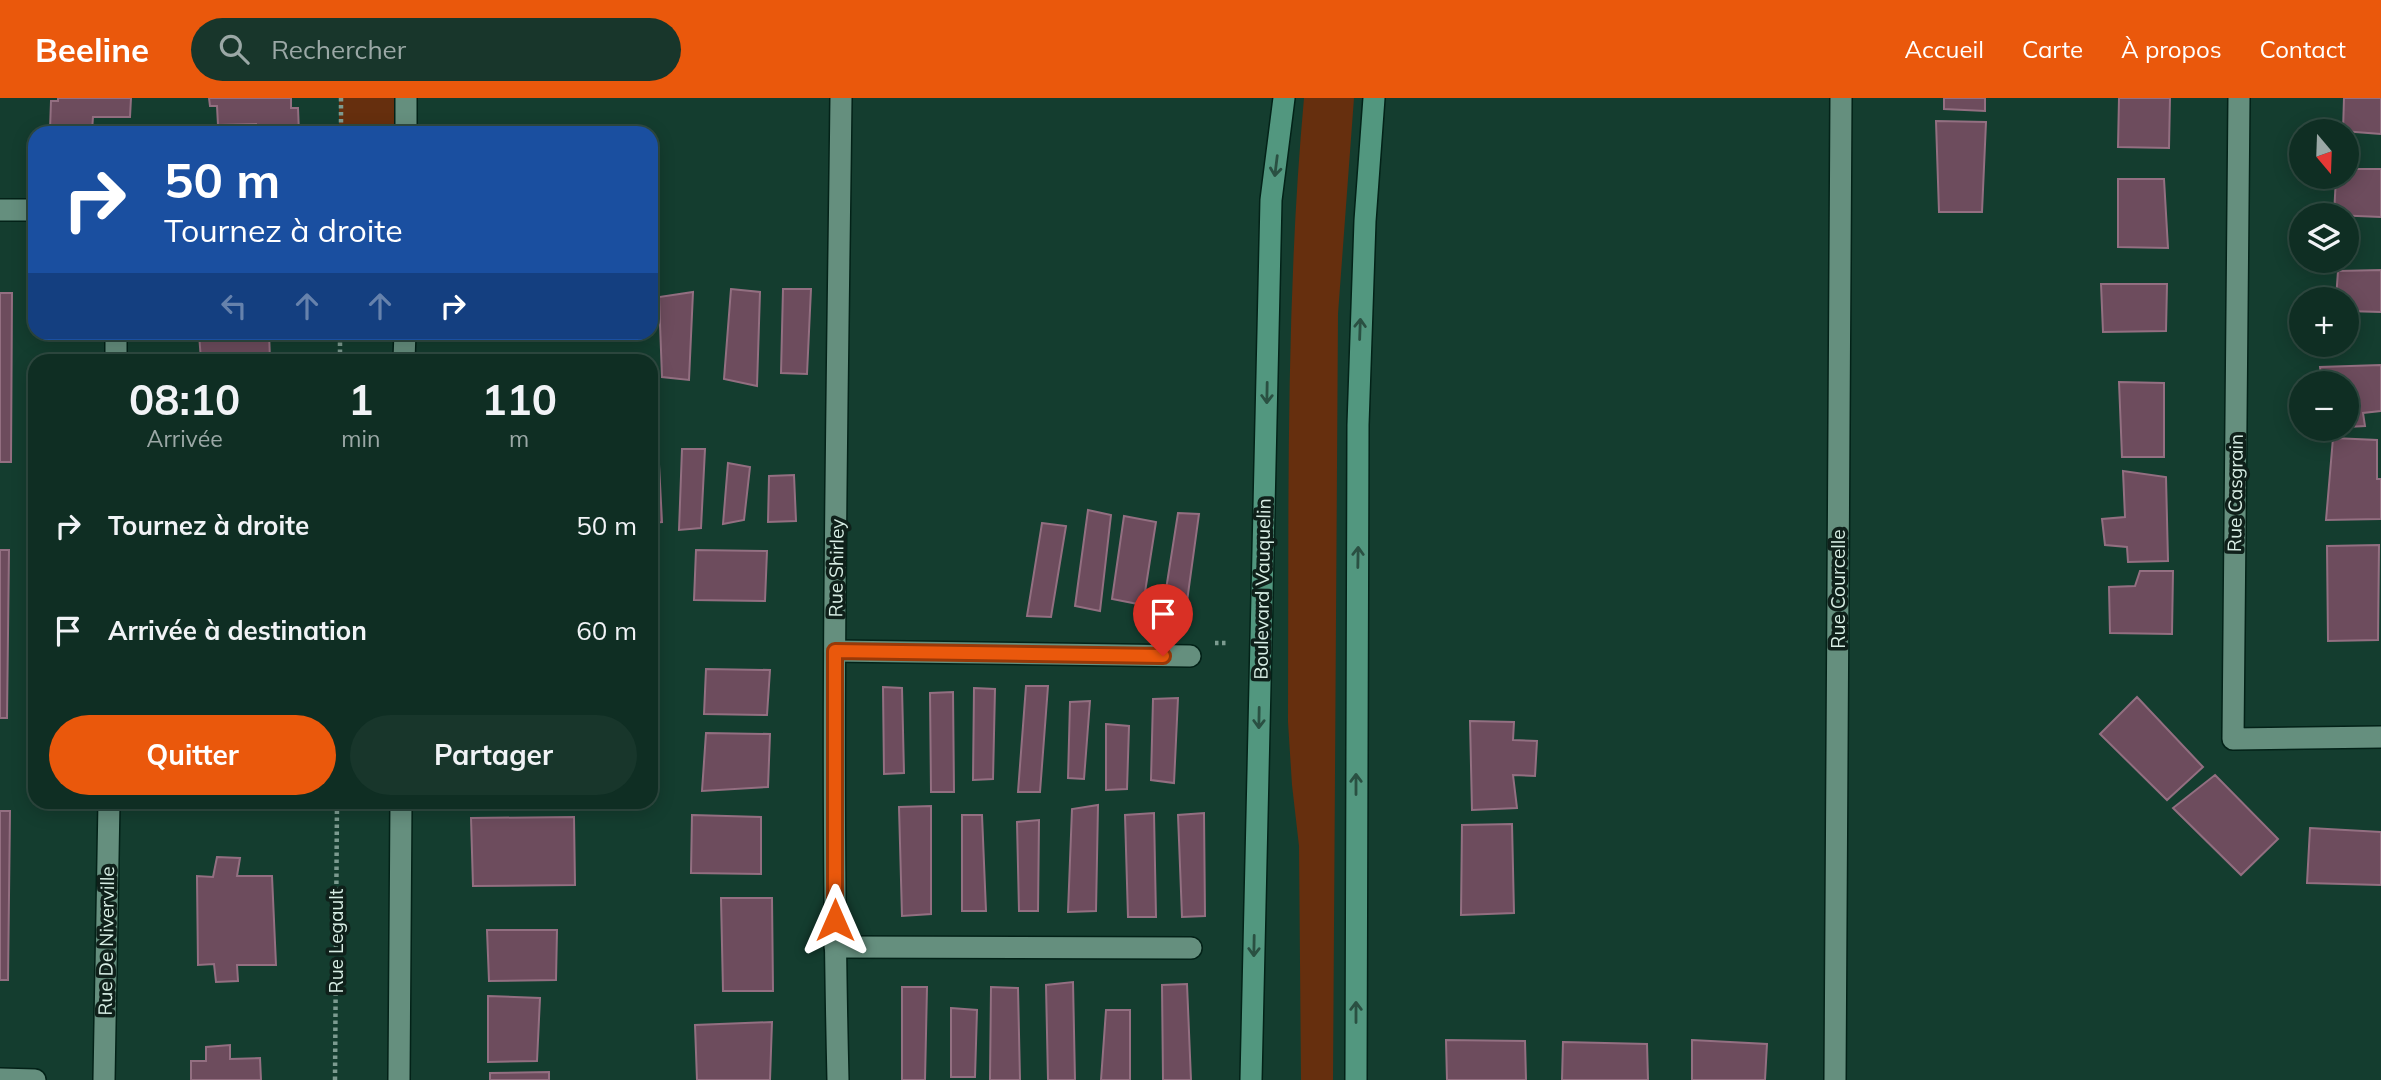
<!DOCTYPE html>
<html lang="fr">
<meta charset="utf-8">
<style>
:root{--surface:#0f2e23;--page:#18362b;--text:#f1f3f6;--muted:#9ba8a6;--line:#2f4a41;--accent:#ea580c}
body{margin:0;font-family:Mulish,sans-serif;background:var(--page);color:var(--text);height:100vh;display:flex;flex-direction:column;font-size:26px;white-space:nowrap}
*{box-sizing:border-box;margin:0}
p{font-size:23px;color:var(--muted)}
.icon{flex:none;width:38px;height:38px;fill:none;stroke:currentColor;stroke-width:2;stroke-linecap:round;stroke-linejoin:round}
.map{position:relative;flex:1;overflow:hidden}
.side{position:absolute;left:28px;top:256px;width:630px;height:455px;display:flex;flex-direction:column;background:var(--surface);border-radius:21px;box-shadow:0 4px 18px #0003,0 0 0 2px var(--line)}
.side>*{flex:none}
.banner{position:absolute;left:28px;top:28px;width:630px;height:214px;border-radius:21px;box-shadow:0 4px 18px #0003,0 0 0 2px var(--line);background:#1a4fa0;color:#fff;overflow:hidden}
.needle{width:46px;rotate:161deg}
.fabs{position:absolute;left:2289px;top:21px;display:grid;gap:14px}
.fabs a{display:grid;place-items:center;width:70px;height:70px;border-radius:50%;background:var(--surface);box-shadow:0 4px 18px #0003,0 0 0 2px var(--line);font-size:35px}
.pin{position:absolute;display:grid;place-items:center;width:60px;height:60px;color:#fff;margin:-72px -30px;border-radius:50% 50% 50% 0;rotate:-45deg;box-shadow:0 0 7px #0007}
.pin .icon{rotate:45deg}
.me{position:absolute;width:77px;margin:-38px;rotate:0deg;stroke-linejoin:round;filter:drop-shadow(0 0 5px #0008)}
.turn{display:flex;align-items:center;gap:24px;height:147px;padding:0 21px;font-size:32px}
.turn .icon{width:91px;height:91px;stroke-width:2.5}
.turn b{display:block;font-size:49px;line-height:60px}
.lanes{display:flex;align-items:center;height:66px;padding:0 21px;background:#0003;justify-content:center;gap:35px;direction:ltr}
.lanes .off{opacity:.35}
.eta{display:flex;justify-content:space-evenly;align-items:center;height:119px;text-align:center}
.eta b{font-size:42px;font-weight:700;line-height:49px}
.cta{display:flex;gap:14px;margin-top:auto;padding:14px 21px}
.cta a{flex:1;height:80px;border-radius:42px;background:var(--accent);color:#fff;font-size:28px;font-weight:700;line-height:80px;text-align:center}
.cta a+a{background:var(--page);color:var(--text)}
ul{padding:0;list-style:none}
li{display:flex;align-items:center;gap:21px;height:105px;padding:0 21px}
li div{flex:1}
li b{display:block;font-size:26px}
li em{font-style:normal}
header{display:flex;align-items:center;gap:42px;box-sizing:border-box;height:98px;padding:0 35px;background:var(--accent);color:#fff}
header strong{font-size:33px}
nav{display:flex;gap:38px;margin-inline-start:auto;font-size:24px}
.search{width:490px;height:63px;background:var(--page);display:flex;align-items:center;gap:18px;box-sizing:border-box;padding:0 24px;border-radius:38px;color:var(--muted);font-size:26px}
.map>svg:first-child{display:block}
.green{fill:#662f0e}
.building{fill:#6d4c5d;stroke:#936f81;stroke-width:2}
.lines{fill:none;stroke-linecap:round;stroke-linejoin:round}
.lane-casing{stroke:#032218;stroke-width:24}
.street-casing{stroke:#032218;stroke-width:24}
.secondary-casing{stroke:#032218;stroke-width:24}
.path{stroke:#7c9b90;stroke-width:4.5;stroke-dasharray:3.5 3.5;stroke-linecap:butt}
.lane{stroke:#658f7e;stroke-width:21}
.street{stroke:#658f7e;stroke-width:21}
.secondary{stroke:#52977f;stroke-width:21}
.oneway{stroke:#2a5042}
.route-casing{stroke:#983908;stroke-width:18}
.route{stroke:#ea580c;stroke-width:12}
.labels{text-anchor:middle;stroke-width:7;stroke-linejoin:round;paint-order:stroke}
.street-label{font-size:19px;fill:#d8eee5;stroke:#0f201a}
</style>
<header>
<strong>Beeline</strong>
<div class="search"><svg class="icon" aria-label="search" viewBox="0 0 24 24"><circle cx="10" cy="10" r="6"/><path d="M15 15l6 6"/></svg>Rechercher</div>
<nav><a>Accueil</a><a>Carte</a><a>À propos</a><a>Contact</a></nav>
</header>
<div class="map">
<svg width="2381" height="982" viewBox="0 0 2381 982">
<rect width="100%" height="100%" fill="#143d2f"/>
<path class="green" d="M339,0H406V35H339Z
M1304,0H1354L1338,216L1333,982H1301L1299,748L1292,687L1288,624C1289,416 1285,208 1304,0Z"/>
<path class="building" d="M58,0H131L130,19H93L92,33L50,32L51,3H58Z
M209,0H291V10H298L299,35H256V26L218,27L217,8H210Z
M1944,0H1985V13L1944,11Z
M2119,0H2170L2169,50L2118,49Z
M2344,0H2381V36L2343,33Z
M1936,23L1986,24L1982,114H1939Z
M2347,71H2381V119L2334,117L2336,79H2347Z
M2118,81H2164L2168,150L2118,149Z
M2381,172V214L2347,213V201H2336L2338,173Z
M2101,186H2167L2166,233L2103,234Z
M731,191L760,194L757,288L724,281Z
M783,191H811L807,276L781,275Z
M693,194L689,282L662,279L659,199Z
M0,195H12L11,364H0Z
M218,234H269L270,262H201L199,236Z
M2381,267V313L2363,315L2365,328L2347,329V285H2322L2320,269Z
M2119,284L2164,285V359H2122Z
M2333,340L2377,342V381H2381V421L2326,422Z
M651,347H658L662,424L651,425Z
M682,351H705L701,430L679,432Z
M728,365L750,369L744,422L723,426Z
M2123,373L2166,379L2168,463L2128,464L2127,449L2105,447L2102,421L2125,419Z
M794,377L796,423L768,424L769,378Z
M1088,412L1111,417L1100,513L1075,508Z
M1178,415L1199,416L1185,518L1162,517Z
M1124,418L1156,424L1143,507L1112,501Z
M1042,425L1066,428L1051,519L1027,518Z
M2379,447L2378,542L2328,543L2327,448Z
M0,452H9L7,620H0Z
M696,452L767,453L765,503L694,502Z
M2140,473H2173L2172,536L2110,535L2109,489L2135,488Z
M706,571L770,572L767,617L704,616Z
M1026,588H1048L1040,694H1018Z
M883,589L902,590L904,675L884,676Z
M974,590L995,591L993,681L973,682Z
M953,594L954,694H931L930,595Z
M2137,599L2203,669L2167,702L2100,636Z
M1178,600L1174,685L1151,682L1153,601Z
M1090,603L1084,681L1068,680L1070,604Z
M1470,623L1514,624L1513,642L1537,643L1535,678L1513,677L1517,710L1472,712Z
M1106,626L1129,628L1127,691L1106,692Z
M706,635L770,636L768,689L702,693Z
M2215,677L2278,741L2241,777L2173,710Z
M1098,707L1096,813L1068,814L1072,711Z
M931,708V816L902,818L899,709Z
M0,713H10L8,882H0Z
M1154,715L1156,819H1128L1125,717Z
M1204,715L1205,818L1182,819L1178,717Z
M692,717L761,719V776L691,775Z
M962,717H982L986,813H962Z
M574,719L575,787L473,788L471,720Z
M1039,722L1038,813H1019L1017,724Z
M1512,726L1514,815L1461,817L1462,727Z
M2310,730L2381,734V787L2307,785Z
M217,759L240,760L237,778H272L276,867H237L238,883L216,884L214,866L198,867L197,778L213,779Z
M721,800H772L773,893H723Z
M487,832H557L556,882L489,883Z
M1073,884L1075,982H1048L1046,887Z
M1187,886L1191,982H1163L1162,887Z
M902,889H927L925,982H902Z
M991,889L1018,890L1020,982H990Z
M488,898L540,900L537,963L488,964Z
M951,910L977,912L975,979H951Z
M1106,912H1130V982H1101Z
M772,924L770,982H697L695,927Z
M1446,942L1525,943L1526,982H1447Z
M1692,942L1767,946L1765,982H1692Z
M1563,944L1647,946L1648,982H1562Z
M230,947V961L260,960L261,982H191V963H206V949Z
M549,974V982H490V975Z"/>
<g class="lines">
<g class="lane-casing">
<path id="lane" d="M835,553L1190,558
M835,849L1191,850"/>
</g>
<g class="street-casing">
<path id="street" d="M2239,0L2233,641L2381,639
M406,35V0
M0,112H35
M116,262V234
M404,262L405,234
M0,981L35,982
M104,982L109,704
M399,982L401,704
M838,982C830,655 837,327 841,0
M1835,982L1841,0"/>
</g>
<g class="secondary-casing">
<path id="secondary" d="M1251,982L1271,102L1284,0
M1356,982L1358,327L1365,123L1374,0"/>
</g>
<path class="path" d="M341,0V35
M340,262V234
M1215,545H1228
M335,982L337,704"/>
<use href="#lane" class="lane"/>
<use href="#street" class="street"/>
<use href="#secondary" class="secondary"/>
</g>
<defs><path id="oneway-shaft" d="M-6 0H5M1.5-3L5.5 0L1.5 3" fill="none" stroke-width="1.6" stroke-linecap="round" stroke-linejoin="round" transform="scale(1.75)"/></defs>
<g class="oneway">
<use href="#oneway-shaft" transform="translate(1276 68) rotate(97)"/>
<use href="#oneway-shaft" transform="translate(1360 231) rotate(-88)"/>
<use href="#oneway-shaft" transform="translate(1267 295) rotate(91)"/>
<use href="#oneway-shaft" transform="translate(1358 459) rotate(-89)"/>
<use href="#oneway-shaft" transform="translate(1259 620) rotate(91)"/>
<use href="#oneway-shaft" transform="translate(1356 686) rotate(-90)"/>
<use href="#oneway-shaft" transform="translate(1254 848) rotate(91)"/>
<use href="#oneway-shaft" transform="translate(1356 914) rotate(-90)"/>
</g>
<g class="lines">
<g class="route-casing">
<path id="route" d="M835,822V553L1163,558"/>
</g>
<use href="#route" class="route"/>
</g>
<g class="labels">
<g class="street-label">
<text transform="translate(2235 395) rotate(-89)" y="7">Rue Casgrain</text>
<text transform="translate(836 470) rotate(-89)" y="7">Rue Shirley</text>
<text transform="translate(1262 491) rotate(-89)" y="7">Boulevard Vauquelin</text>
<text transform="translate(1838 491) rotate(-90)" y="7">Rue Courcelle</text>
<text transform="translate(106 843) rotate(-89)" y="7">Rue De Niverville</text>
<text transform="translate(336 843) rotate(-90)" y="7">Rue Legault</text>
</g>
</g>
</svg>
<div class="fabs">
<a><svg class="needle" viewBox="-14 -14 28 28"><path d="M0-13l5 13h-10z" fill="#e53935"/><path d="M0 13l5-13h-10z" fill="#9ba8a6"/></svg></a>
<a><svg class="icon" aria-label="layers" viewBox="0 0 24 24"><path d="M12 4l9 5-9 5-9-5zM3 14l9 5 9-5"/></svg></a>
<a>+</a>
<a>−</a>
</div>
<div class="pin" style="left:1163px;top:558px;background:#d93025"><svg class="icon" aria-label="arrive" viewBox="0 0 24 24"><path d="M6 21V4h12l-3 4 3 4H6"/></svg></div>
<svg class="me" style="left:835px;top:822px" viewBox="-20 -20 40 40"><path d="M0-17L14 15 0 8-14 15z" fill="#ea580c" stroke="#fff" stroke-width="4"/></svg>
<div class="banner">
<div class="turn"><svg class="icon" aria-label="right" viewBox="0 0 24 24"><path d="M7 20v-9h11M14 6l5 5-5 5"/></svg><div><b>50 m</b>Tournez à droite</div></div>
<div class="lanes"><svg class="icon off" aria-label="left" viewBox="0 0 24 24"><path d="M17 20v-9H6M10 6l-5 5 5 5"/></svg><svg class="icon off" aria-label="ahead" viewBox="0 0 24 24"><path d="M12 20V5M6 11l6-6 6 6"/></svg><svg class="icon off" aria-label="ahead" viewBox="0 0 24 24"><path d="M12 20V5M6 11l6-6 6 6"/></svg><svg class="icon" aria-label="right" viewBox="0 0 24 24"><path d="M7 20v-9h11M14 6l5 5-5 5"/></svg></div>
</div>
<section class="side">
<div class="eta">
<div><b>08:10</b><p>Arrivée</p></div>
<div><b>1</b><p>min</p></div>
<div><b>110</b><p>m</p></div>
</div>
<ul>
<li><svg class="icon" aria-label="right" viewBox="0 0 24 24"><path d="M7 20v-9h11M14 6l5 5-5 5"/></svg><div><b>Tournez à droite</b></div><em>50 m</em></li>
<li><svg class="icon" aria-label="arrive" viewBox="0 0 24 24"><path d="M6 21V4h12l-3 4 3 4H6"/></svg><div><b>Arrivée à destination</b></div><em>60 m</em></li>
</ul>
<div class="cta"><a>Quitter</a><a>Partager</a></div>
</section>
</div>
